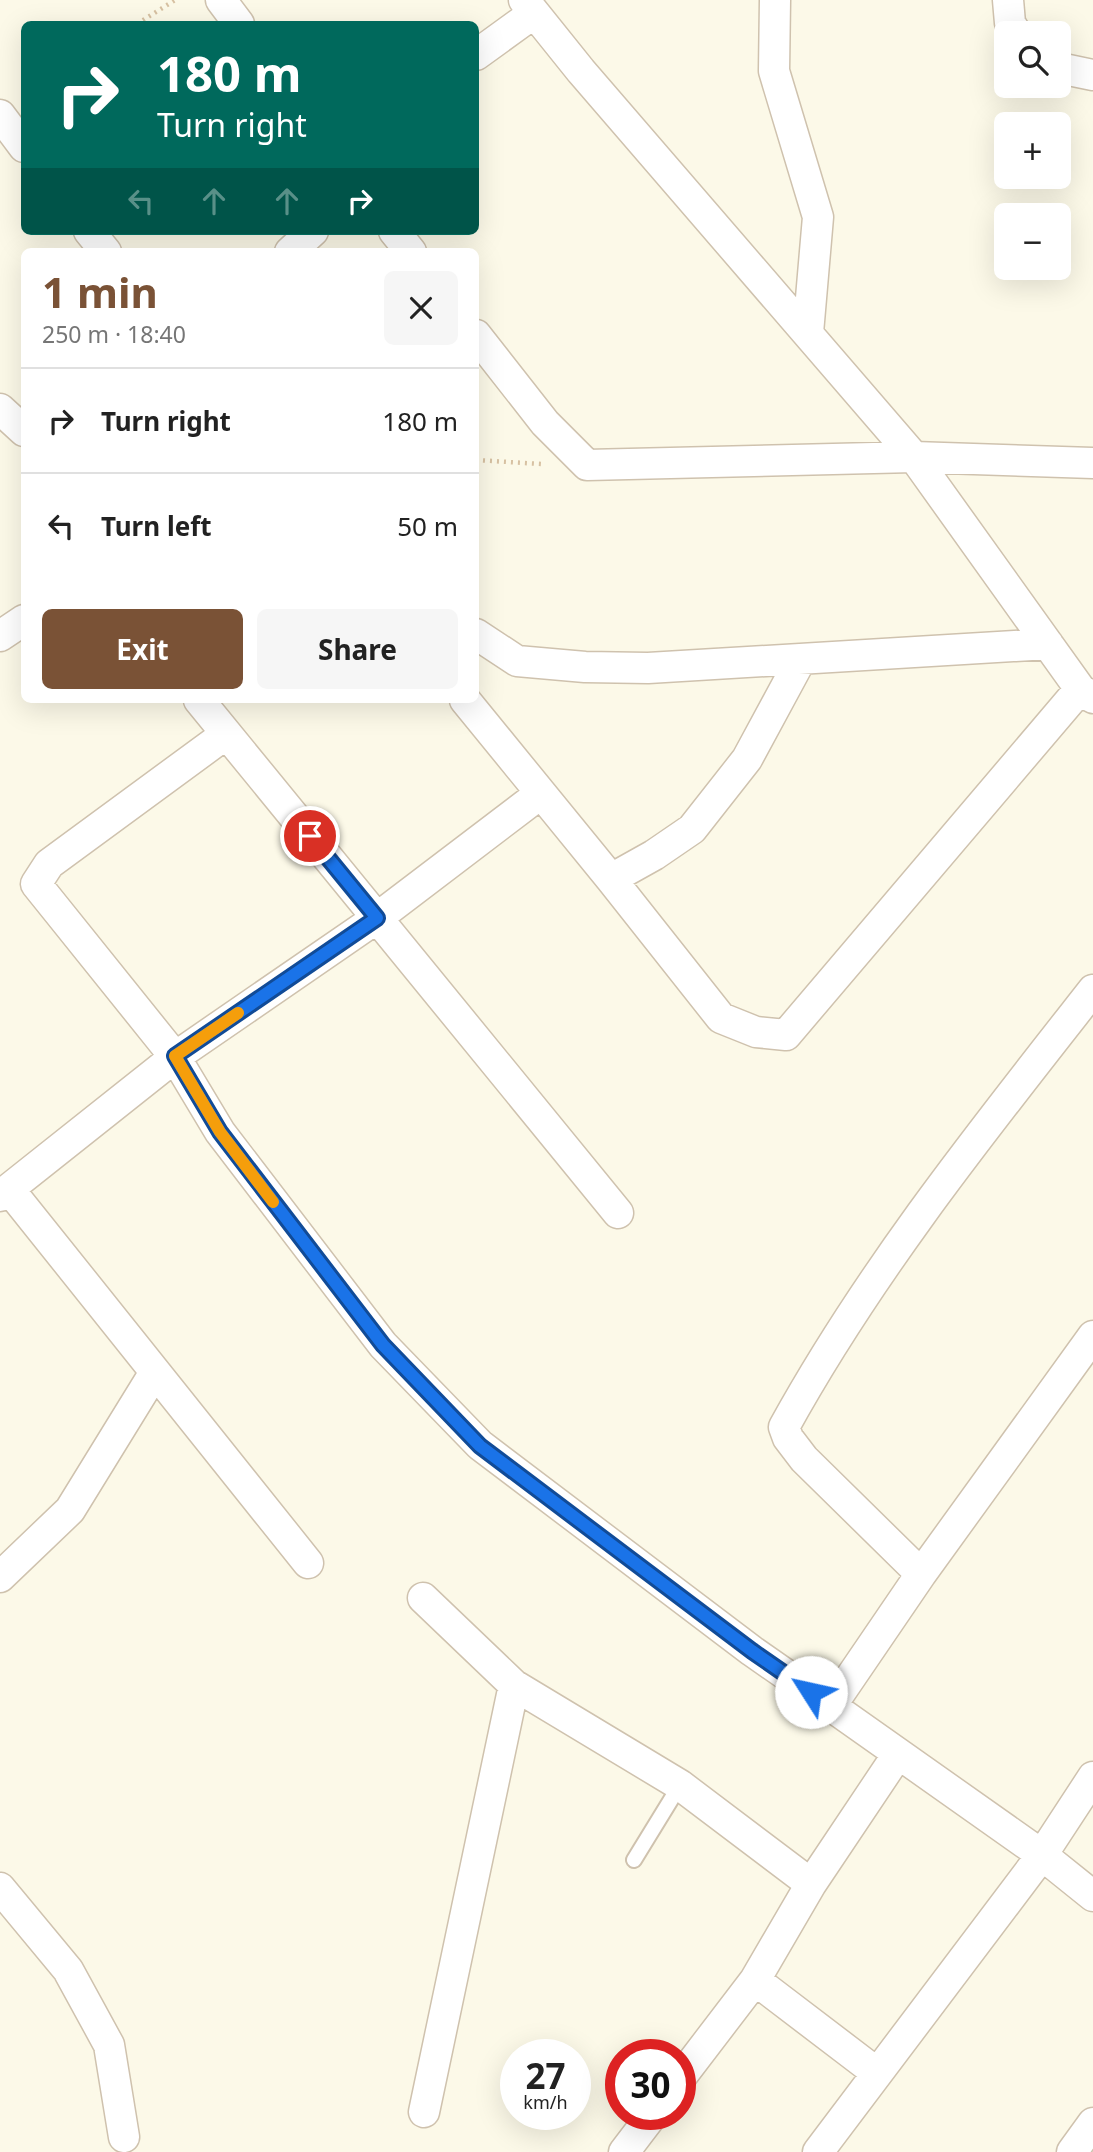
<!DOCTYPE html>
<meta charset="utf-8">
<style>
:root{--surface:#fff;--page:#f6f6f6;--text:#222;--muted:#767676;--line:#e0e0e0;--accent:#7a5236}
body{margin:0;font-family:"Noto Sans",sans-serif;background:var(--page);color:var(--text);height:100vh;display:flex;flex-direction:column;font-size:26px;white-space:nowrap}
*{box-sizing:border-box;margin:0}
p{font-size:23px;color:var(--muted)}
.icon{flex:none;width:38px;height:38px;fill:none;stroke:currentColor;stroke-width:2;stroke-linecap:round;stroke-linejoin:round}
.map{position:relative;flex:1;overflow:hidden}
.side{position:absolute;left:21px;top:248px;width:458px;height:455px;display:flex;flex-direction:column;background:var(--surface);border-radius:10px;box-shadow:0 7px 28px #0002}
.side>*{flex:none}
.guide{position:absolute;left:21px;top:21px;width:458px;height:214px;border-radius:10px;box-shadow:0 7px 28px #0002;background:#00695c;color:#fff;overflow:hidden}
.fabs{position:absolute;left:994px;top:21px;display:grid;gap:14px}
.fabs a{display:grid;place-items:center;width:77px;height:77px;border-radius:10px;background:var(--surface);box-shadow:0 7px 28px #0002;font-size:35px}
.speed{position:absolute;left:500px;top:2039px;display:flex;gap:14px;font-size:35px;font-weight:700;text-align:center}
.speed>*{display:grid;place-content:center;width:91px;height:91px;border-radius:50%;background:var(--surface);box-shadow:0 7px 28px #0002;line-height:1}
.speed small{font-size:18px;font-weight:400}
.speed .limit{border:10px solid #d22;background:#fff;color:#111}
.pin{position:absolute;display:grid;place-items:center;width:60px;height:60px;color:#fff;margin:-30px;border:4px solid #fff;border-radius:50%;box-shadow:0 2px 7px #0007}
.me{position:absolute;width:77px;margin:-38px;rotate:305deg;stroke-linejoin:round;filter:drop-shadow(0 0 5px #0008)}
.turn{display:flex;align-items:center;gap:24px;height:147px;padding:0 21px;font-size:32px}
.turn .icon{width:91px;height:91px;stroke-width:2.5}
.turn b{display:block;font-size:49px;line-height:60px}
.lanes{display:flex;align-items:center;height:66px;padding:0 21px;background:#0003;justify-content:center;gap:35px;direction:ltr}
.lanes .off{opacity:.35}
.round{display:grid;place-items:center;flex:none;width:74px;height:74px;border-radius:10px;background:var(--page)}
.summary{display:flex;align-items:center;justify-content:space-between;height:119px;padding:0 21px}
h1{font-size:42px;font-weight:700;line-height:52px;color:var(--accent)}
.action{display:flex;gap:14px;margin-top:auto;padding:14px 21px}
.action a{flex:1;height:80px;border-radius:10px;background:var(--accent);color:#fff;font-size:28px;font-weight:700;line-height:80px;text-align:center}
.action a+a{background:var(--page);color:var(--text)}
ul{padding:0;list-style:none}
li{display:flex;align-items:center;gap:21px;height:105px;padding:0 21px;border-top:2px solid var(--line)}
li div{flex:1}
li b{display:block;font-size:26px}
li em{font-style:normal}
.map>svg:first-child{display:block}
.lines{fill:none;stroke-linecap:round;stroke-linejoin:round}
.service-casing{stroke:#cfc2ae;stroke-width:18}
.minor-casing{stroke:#cfc2ae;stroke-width:33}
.path{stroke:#d7c1a2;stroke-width:4.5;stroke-dasharray:2 5;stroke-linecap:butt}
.service{stroke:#fff;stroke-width:14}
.minor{stroke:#fff;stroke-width:30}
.route-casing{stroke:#114b97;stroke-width:18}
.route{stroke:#1a73e8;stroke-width:12}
.slow{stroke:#f59e0b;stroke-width:12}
</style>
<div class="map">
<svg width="1093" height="2152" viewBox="0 0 1093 2152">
<rect width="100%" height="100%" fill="#fcf9e8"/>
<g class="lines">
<g class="service-casing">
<path id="service" d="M634,1860L680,1785"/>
</g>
<g class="minor-casing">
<path id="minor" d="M221,0L239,24
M524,0L581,71L914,457L1080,689L1093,698
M775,0L774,71L818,217L808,333
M1008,0L1010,23L1016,33
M476,55L534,13
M1059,68L1093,75
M0,115L24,147
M89,231L106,252
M394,231L411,252
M290,252L313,231
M476,335L545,423L587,465L914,457L1093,463
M0,409L24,431
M476,634L517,661L585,667L648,668L1048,644
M0,636L24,620
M199,700L618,1213
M465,700L611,879L721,1018L756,1032L786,1035L1080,689
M226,734L49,864L36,884L175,1057L220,1132L383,1345L480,1445L752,1651L831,1706
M611,879L654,855L692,829L747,759L801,659
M9,1189L308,1563
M0,1196L175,1057L377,918L540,794
M1093,1336L921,1574L831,1706L1042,1855L1093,1896
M921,1574L804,1459L788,1438L784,1427C870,1271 983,1130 1093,990
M0,1577L70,1510L155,1372
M423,1598L514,1685L680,1785L811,1884
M0,1888L68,1970L109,2045L124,2137
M755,1980L877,2073
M681,2077L755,1980L811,1884L898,1754
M424,2112L514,1685
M624,2152L653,2114
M818,2152L1042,1855L1093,1777
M1072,2152L1093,2123"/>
</g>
<path class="path" d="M137,24L175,0
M476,460L541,464"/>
<use href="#service" class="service"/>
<use href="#minor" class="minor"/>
</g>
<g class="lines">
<g class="route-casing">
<path id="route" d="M310,836L377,918L175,1056L220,1132L383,1345L480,1446L752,1651L811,1692"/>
</g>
<use href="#route" class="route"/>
<path class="slow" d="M238,1013L175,1056L220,1132L273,1202"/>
</g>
</svg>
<div class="fabs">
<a><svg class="icon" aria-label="search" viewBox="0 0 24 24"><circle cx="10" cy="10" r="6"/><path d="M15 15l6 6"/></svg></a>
<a>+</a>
<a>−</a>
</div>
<div class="speed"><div>27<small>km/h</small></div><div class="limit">30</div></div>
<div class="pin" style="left:310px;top:836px;background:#d93025"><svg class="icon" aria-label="arrive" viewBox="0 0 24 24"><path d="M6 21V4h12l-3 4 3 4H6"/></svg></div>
<svg class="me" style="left:811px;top:1692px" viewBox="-20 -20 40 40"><circle r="19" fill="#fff"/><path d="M0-13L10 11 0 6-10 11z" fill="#1a73e8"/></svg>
<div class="guide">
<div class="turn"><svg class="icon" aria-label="right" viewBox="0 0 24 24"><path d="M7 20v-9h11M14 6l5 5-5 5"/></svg><div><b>180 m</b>Turn right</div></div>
<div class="lanes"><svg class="icon off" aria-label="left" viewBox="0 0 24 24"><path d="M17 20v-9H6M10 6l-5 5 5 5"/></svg><svg class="icon off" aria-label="ahead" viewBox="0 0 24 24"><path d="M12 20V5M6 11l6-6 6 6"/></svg><svg class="icon off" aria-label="ahead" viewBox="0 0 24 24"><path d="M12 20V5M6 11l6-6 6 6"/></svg><svg class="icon" aria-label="right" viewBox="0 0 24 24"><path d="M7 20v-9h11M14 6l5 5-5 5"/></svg></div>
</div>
<section class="side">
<div class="summary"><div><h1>1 min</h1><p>250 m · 18:40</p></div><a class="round"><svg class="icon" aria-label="close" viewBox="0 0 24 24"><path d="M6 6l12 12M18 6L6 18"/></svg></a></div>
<ul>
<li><svg class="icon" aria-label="right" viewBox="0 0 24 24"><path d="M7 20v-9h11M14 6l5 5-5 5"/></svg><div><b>Turn right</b></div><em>180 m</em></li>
<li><svg class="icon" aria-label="left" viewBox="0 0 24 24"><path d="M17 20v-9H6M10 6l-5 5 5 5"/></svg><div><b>Turn left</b></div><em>50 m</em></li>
</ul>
<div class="action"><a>Exit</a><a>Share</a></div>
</section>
</div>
